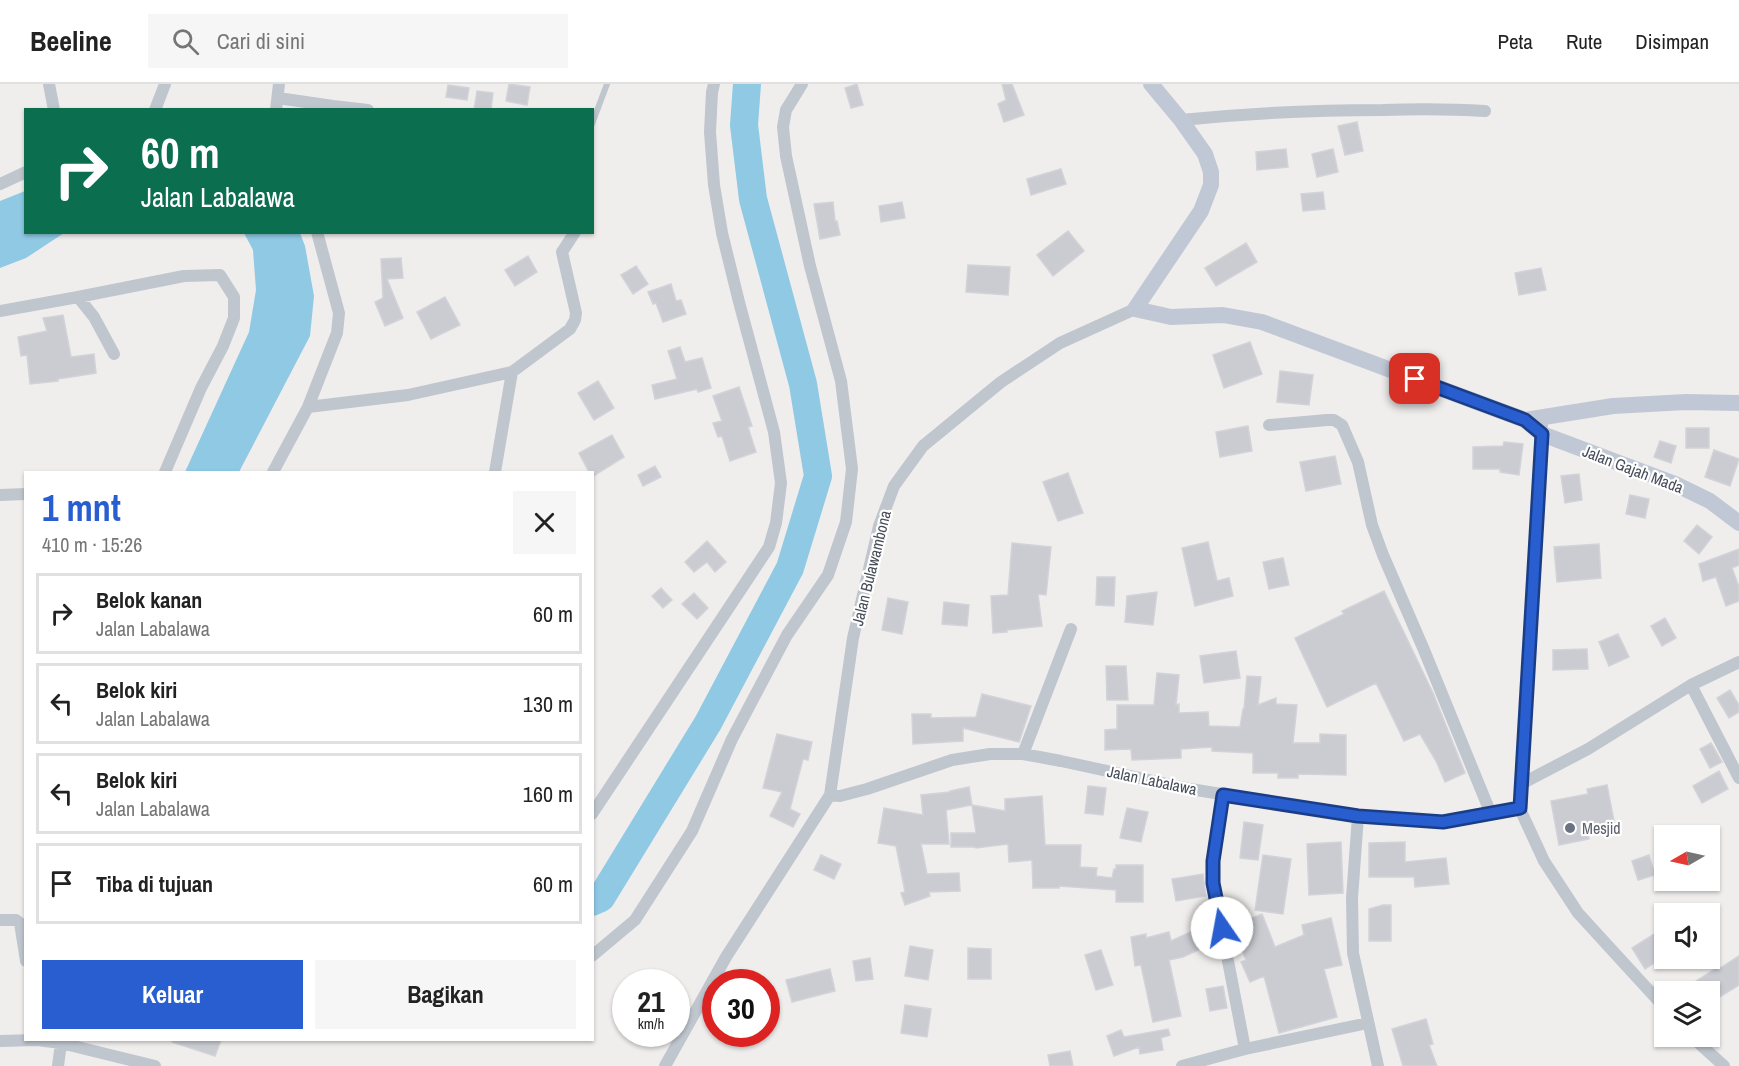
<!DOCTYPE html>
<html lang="id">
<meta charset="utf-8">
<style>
:root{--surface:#fff;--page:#f6f6f6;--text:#222;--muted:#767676;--line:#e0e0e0;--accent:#285ecf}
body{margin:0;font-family:"Archivo Narrow",sans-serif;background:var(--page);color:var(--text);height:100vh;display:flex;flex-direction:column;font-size:22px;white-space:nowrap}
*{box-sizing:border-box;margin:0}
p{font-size:20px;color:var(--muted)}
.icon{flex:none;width:33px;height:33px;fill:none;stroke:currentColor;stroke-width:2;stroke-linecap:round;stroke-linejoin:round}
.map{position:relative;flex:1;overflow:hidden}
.side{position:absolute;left:24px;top:387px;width:570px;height:570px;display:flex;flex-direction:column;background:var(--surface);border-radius:0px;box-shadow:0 2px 4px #0004}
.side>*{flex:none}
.hud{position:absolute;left:24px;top:24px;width:570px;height:126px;border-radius:0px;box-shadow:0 2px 4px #0004;background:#0b6e4f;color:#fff;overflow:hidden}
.needle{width:39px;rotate:261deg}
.fabs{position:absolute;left:1654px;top:741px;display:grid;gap:12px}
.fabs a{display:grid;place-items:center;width:66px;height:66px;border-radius:0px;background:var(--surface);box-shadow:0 2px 4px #0004;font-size:30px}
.speed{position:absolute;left:612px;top:885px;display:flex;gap:12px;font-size:30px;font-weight:700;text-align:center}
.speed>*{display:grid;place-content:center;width:78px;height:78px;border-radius:50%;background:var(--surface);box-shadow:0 2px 4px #0004;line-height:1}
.speed small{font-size:15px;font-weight:400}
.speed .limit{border:9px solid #d22;background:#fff;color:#111}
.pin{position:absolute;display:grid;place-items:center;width:51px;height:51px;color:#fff;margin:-26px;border-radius:12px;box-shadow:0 3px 9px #0006}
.me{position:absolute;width:66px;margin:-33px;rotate:348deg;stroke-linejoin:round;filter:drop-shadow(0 0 4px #0008)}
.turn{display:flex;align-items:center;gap:21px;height:126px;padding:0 18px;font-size:27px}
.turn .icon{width:78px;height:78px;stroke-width:2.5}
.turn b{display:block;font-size:42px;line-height:51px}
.round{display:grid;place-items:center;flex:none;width:63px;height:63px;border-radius:0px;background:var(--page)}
.headline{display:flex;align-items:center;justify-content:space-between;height:102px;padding:0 18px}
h1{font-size:36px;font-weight:700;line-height:45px;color:var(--accent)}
.primary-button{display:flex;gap:12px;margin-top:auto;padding:12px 18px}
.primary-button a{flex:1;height:69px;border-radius:0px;background:var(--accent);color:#fff;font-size:24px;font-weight:700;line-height:69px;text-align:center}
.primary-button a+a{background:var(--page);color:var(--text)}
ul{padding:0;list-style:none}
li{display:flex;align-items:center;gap:18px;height:81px;margin:0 12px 9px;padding:0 6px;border:3px solid var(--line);border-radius:0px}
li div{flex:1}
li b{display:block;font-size:22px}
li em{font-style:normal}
header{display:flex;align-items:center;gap:36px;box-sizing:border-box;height:84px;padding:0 30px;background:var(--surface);border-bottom:2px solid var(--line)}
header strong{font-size:28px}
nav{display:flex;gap:33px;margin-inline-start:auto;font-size:21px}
.search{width:420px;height:54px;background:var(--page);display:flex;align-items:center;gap:15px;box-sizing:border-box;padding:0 21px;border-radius:0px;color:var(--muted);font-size:22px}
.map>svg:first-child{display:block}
.water{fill:#8fc9e4}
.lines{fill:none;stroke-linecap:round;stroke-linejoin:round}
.river{stroke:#8fc9e4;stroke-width:28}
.building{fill:#caccd2;stroke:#d2d3d8;stroke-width:1.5}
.service{stroke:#bfc6ce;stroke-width:6}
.minor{stroke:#bfc6ce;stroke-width:12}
.secondary{stroke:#c1c8d5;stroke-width:16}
.route-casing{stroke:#1a3d87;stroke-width:15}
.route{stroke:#285ecf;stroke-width:10}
.worship-dot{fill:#6b7280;stroke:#fff;stroke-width:2}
.labels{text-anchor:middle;stroke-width:4.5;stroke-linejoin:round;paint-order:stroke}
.street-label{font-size:16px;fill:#474e59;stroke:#fff}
.worship-label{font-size:16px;fill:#5b616d;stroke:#fff;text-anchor:start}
</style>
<header>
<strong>Beeline</strong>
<div class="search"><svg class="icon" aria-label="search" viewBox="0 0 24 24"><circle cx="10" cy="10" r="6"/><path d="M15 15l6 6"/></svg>Cari di sini</div>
<nav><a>Peta</a><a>Rute</a><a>Disimpan</a></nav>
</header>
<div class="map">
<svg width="1739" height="982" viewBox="0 0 1739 982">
<rect width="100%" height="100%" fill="#f0eded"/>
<path class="water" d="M25,107L26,148L64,149L26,174L0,184V117Z
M244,149H300L305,162L314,212L310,252L239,388H185L249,248L256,206L253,166Z"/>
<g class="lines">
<path class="river" d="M592,818L601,814L708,639L790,484L818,392L803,300L753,115L744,41L747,0"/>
</g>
<path class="building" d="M509,0L530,3L527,21L506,17Z
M857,0L863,21L851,24L845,4Z
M1002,0H1012L1024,31L1004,38L998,20L1006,16Z
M448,1L469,4L467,16L446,13Z
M477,7L493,9L491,26H474Z
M1357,38L1363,67L1345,71L1338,42Z
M1286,65L1288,83L1257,86L1256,68Z
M1333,65L1338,88L1317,93L1312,70Z
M1061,85L1066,100L1031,111L1027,95Z
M1323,108L1325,125L1303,127L1301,110Z
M833,118L835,137H837L840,151L820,155L814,120Z
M902,118L905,134L881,138L879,122Z
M1068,147L1084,167L1053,192L1037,171Z
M1246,159L1257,178L1216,202L1205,184Z
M528,172L537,188L515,202L505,186Z
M401,174L403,194L387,195L403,234L385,242L375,218L383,214L381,175Z
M968,181L1010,183L1008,211L966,208Z
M636,182L648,200L633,210L621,191Z
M1541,184L1546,206L1519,211L1515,189Z
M671,200L676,217L681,216L686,230L663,238L656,219L653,220L648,208Z
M445,213L460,241L431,255L417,228Z
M63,231L71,273L94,270L96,289L58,295V297L30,300L27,271L21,272L18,253L47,247L43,234Z
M1250,258L1262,290L1224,304L1213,271Z
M680,263L685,278L702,274L711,304L698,308L697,305L655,315L652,301L677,295L668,267Z
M1280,287L1313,291L1309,321L1277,318Z
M598,297L614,324L594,336L578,309Z
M739,303L752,342L748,343L756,368L730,377L722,352L718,353L713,339L722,337L713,312Z
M1248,342L1252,367L1220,373L1216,348Z
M1686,344H1709V364H1686Z
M612,351L624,373L592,393V388H589L579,369Z
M1660,357L1676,362L1671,379L1654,373Z
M1504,358L1523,360L1519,391L1500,388V385H1473V363L1503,362Z
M1714,366L1739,375L1730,402L1705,393Z
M1335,372L1341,400L1306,407L1300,378Z
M655,382L661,393L643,402L638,391Z
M1068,389L1083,429L1058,437L1043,398Z
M1579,390L1582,416L1565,419L1561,392Z
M1630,411L1649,415L1645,434L1626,430Z
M1697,441L1712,453L1699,470L1684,457Z
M707,457L726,478L715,488L707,478L694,488L685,478Z
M1208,458L1217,497L1229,494L1233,512L1195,522L1182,464Z
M1012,459L1051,463L1046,511L1038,510L1042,542L1007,546V548L993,549L991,512L1008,511Z
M1599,460L1601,494L1557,498L1554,463Z
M1739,465V481L1732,484L1739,503V517L1726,522L1716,493L1703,497L1699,480Z
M1283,474L1289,501L1269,505L1263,478Z
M1097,493H1115L1114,522L1096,521Z
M661,504L672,516L663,524L652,512Z
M1384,507L1433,609L1465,689L1445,698L1436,677L1420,650L1404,657L1376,599L1327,623L1295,554L1344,530L1342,527Z
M1157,508L1153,541L1125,538L1127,512Z
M694,509L708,524L697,535L682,520Z
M888,514L908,518L902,550L882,546Z
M944,518L969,521L967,542L942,540Z
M1665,534L1676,554L1662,562L1651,542Z
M1618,550L1629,573L1609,582L1599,558Z
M1587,565L1588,585L1553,586V566Z
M1236,567L1240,594L1204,599L1200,572Z
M1106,582H1126L1128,616H1107Z
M1157,589L1179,591L1176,621L1179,620V629L1208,628L1209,642L1240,643L1243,625H1244L1247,592L1261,593L1258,621L1276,614V620L1297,621L1293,659H1320V650L1346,651V691L1298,690V694H1278V689H1253V669L1212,667V663L1181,665V674L1157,675L1132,676L1131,665L1105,666V646L1117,645V621H1154Z
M1730,606L1739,621V628L1729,634L1717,614Z
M982,610L1031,622L1019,658L963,644V657L913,660L912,630H931V634L976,633Z
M777,650L812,658L808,676L803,675L790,725L800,730L793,743L770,732L782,708L763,704Z
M1711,659L1722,678L1710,684L1700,665Z
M1719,687L1728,705L1702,719L1693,702Z
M1607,701L1615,742L1588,748L1589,755L1559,761L1551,717L1588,710L1587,705Z
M1088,702L1106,704L1103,731L1085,729Z
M969,703L972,721L946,726L949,760H921L927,790L959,789L960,807L929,808L930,812L905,821L901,809L905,808L896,762L878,759L884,724L923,731L921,711L950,708V707Z
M1042,712L1045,761H1081L1080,783L1097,784L1096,792L1112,794L1114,785H1116V781H1143V818H1116V806L1059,802V804H1033L1032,776L1009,778L1008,760L976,764L975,763H951V749H976L972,721L1005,727V715Z
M1127,724L1148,728L1141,758L1120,754Z
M1244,738L1263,741L1258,776L1240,774Z
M1341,758L1343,809L1309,811L1307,760Z
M1405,758V778L1446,774L1449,800L1415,803L1414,793H1369V759Z
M821,771L841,780L834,795L814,786Z
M1263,771L1291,775L1283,830L1255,826Z
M1649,771L1655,791L1638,796L1632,777Z
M1203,790L1206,812L1176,817L1172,795Z
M1383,821H1391V857H1369V825Z
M1262,830L1275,863L1304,851L1302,841L1331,834L1342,881L1324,885L1337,933L1279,949L1264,892L1250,898L1241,878L1246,876L1232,842Z
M1212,838L1215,858L1183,873L1169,876L1181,932L1153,938L1141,881L1135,882L1131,853L1146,850V854L1169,848L1171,857Z
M1665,843V872L1645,885L1632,864Z
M910,862L933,866L928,896L905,892Z
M968,864L991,865V895H968Z
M1101,866L1113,901L1096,906L1085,871Z
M1739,872V901L1710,919V908H1679L1718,883L1719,885Z
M870,874L873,895L856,897L853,877Z
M830,885L835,907L792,918L786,896Z
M1223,902L1227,924L1210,927L1206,905Z
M905,921L931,925L927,953L901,949Z
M1426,935L1433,960L1429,961L1437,982H1403L1392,945Z
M1168,945L1170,951L1161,954L1163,966L1140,970L1139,963L1114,972L1107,952L1121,946L1124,953Z
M173,956H221L215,972L172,958Z
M1070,967L1073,982H1050L1048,971Z"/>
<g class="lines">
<path class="service" d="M592,40L607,0"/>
<path class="minor" d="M49,0L54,26
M278,14L333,22L368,26
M155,26L165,0
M276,26L279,0
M1181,36C1249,29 1316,26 1383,26C1417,25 1451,25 1485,27
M0,100L26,88
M78,213L94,233L114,270
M0,227L78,213L184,192L220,191L234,213V234L223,262L201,304L165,388
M308,323L408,311L512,288L570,245L575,236L576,229L562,168L575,148
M1269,341L1327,336H1334L1342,341L1358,378L1372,441L1383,471L1424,566L1491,730
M1542,342L1520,725L1544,777L1578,829L1665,924
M273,388L308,323L337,249L339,229L317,148
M495,388L512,288
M0,411L26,410
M1691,601L1739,694
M1023,670L1071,545
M1521,700L1588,665L1691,601L1739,578
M1223,710L1213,777V799L1245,965
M830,711L840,712L867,705L952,676L990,670H1023L1061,677L1190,705L1358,732L1443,738L1520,725
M592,730L769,463L776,439L781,399L774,348L739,218L722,149L714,101L710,48L712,8L714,0
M1358,732L1352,814L1353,869L1378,982
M0,836H16L20,839L26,877
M592,872L635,836L692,747L732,655L787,551L828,491L846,438L852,385L841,297L810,182L786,72L783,43L786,26L802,0
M1691,952L1724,982
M0,957L37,956L61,959L155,982
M58,982L61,959
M665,982L726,873L830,711L853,554L879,442L894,402L923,362L1001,298L1060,259L1135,225
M1182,982L1245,965L1368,939"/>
<path class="secondary" d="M1151,0L1181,36L1205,70L1211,88V101L1201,127L1135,225L1171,233L1223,231L1262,238L1525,336L1542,350L1675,400L1710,417L1739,439
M1525,336L1613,322L1686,318L1739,319"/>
</g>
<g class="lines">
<g class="route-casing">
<path id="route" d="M1222,844L1213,799V777L1223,711L1358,732L1443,738L1520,724L1542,350L1525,336L1415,295"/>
</g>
<use href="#route" class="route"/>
</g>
<circle class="worship-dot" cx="1570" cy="744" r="6"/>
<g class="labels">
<g class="street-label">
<text transform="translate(1633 385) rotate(21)" y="6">Jalan Gajah Mada</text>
<text transform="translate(871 484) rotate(-76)" y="6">Jalan Bulawambona</text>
<text transform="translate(1152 696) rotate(12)" y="6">Jalan Labalawa</text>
</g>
<g class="worship-label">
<text x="1582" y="750">Mesjid</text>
</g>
</g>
</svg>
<div class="fabs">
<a><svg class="needle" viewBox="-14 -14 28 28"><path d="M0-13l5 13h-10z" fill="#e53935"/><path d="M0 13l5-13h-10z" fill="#767676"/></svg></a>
<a><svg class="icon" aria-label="sound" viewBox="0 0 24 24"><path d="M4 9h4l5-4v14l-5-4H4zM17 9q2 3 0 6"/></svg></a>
<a><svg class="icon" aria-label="layers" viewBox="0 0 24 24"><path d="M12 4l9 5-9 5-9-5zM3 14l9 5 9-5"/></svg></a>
</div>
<div class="speed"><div>21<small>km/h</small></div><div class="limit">30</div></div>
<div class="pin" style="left:1415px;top:295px;background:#d93025"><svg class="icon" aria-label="arrive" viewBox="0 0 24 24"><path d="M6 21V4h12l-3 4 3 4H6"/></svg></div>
<svg class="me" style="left:1222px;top:844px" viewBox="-20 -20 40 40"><circle r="19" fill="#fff"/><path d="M0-13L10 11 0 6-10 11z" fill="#285ecf"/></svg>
<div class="hud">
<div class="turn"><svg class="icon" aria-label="right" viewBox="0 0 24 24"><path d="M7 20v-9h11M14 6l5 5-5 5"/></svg><div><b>60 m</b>Jalan Labalawa</div></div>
</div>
<section class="side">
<div class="headline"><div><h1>1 mnt</h1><p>410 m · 15:26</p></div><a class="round"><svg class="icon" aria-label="close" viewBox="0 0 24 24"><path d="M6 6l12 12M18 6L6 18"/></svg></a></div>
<ul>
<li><svg class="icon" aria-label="right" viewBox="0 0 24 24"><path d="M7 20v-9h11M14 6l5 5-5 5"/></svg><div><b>Belok kanan</b><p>Jalan Labalawa</p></div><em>60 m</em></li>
<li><svg class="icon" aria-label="left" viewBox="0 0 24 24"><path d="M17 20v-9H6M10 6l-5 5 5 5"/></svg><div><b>Belok kiri</b><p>Jalan Labalawa</p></div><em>130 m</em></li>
<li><svg class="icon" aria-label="left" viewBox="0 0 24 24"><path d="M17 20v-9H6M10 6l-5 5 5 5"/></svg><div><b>Belok kiri</b><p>Jalan Labalawa</p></div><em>160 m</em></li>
<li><svg class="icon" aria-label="arrive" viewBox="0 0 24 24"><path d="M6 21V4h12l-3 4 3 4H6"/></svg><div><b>Tiba di tujuan</b></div><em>60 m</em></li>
</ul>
<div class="primary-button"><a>Keluar</a><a>Bagikan</a></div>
</section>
</div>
